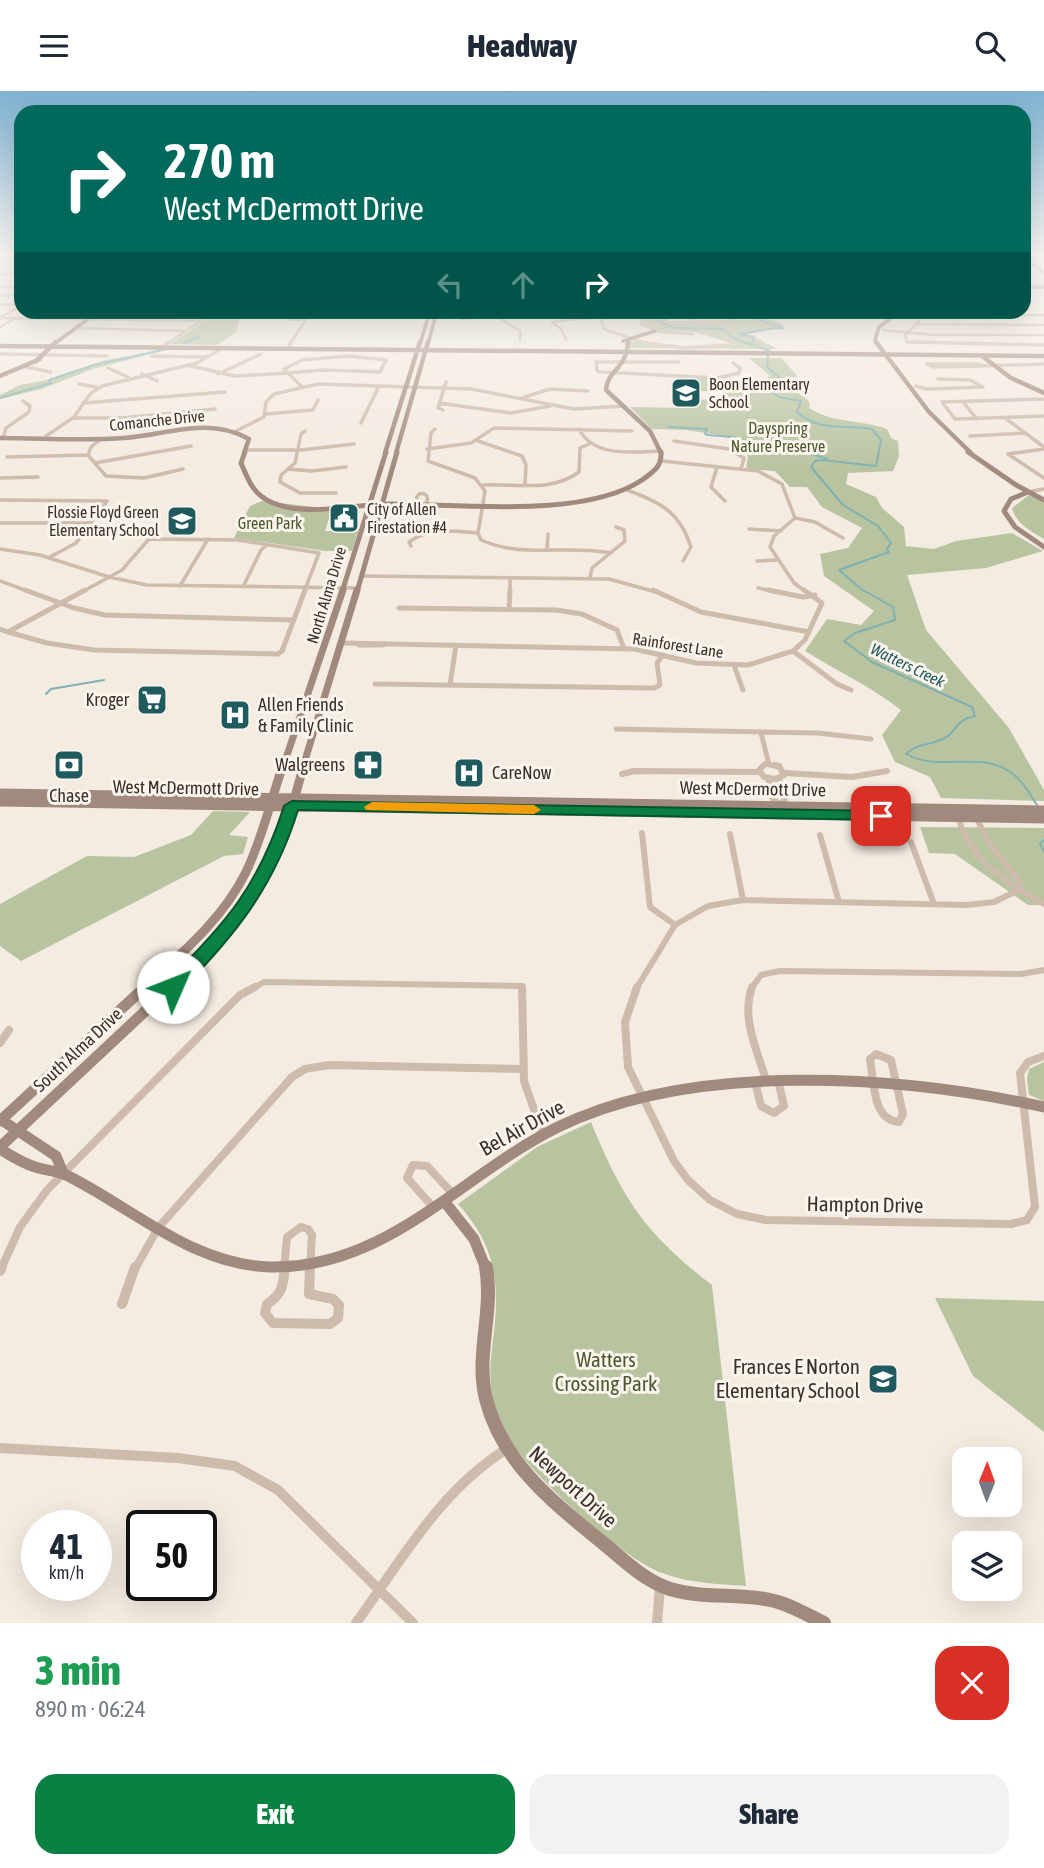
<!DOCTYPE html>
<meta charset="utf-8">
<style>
:root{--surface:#fff;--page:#f2f2f3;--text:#1f2937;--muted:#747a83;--accent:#0b8043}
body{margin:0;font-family:"Asap Condensed",sans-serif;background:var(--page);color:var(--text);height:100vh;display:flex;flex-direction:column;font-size:26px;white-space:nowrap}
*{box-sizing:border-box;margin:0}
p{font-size:23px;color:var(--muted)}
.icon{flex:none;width:38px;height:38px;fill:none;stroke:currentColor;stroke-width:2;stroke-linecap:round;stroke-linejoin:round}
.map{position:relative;height:1532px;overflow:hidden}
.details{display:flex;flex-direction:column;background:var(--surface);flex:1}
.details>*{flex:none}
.top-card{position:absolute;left:14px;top:14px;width:1017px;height:214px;border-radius:21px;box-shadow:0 7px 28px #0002;background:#00695c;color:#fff;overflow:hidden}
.needle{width:46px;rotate:1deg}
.buttons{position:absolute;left:952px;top:1356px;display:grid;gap:14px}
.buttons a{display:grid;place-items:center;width:70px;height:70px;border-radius:14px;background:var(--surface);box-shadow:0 7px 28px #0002;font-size:35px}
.speed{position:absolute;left:21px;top:1419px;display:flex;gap:14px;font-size:35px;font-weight:700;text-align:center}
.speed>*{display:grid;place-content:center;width:91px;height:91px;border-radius:50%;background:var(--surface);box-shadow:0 7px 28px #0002;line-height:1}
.speed small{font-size:18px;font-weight:400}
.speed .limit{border:4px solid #111;border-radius:10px;background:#fff;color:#111}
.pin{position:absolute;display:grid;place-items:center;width:60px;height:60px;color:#fff;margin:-30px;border-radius:14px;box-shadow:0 4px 10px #0006}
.me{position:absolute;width:77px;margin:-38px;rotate:46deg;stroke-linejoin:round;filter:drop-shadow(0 0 5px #0008)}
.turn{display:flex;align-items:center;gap:24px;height:147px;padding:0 35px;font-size:32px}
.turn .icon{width:91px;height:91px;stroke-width:2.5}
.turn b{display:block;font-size:49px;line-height:60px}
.lanes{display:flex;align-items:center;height:66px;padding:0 35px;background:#0003;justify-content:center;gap:35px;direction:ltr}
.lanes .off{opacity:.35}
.round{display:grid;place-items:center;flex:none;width:74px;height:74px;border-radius:21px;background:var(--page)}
.headline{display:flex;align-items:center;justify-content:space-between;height:119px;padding:0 35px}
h1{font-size:42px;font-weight:800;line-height:52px;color:#1e9e55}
.primary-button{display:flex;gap:14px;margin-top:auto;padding:14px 35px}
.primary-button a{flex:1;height:80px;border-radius:21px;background:var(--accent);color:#fff;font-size:28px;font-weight:800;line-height:80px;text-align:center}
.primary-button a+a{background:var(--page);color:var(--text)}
header{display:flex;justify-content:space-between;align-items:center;height:91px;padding:0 35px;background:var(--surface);font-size:32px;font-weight:800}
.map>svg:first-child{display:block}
.green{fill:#b8c4a0}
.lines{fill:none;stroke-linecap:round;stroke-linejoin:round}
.stream{stroke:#7fb0b2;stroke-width:2}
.street-far5{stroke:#cdbbac;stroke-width:2.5}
.street-far4{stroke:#cdbbac;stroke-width:3.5}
.street-far3{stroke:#cdbbac;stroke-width:5}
.street-far2{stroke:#cdbbac;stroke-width:6}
.street-far1{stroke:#cdbbac;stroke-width:8}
.street{stroke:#cdbbac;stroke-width:10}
.secondary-far6{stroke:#a18a7d;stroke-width:3.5}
.secondary-far5{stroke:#a18a7d;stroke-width:4.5}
.secondary-far4{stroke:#a18a7d;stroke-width:5}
.secondary-far3{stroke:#a18a7d;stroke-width:7}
.secondary-far2{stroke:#a18a7d;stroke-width:9}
.secondary-far1{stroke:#a18a7d;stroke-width:11}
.secondary{stroke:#a18a7d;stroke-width:14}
.route{fill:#0b8043;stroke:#07532c;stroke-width:2}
.slow{fill:#f59e0b}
.labels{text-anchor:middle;stroke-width:6;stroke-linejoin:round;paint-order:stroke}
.far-poi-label{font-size:16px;fill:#3b302b;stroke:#fbf5ee;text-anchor:start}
.far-street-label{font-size:16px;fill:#3b302b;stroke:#fbf5ee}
.far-park-label{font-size:16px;fill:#4a5a2e;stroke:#fbf5ee}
.far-water-label{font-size:16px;font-style:italic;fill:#1f5a5e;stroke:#fbf5ee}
.poi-label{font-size:18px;fill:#3b302b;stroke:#fbf5ee;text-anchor:end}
.street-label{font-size:18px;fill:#3b302b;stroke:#fbf5ee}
.near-street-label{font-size:21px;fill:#3b302b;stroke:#fbf5ee}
.near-park-label{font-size:21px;fill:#4a5a2e;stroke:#fbf5ee}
.near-poi-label{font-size:21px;fill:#3b302b;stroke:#fbf5ee;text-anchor:end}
</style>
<header><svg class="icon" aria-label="menu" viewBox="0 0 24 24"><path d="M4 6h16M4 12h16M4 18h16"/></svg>Headway<svg class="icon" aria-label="search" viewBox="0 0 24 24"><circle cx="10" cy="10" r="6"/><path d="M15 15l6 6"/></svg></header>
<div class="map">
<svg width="1044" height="1532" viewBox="0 0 1044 1532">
<rect width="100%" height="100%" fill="#f4ebe1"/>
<path class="green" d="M218,221H344L328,225H305L302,230H286L289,225L241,224L236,241L217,254L170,253Z
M641,221H667L669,230L752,229L754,221H778L764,223L765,228L774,229L784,235L747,243L778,258L628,257L630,250L675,255L737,254L695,241L658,240L643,233Z
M170,258L93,278L41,298L0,308V304L20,294L47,289L105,269Z
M749,267H782L798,286L789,287L783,293C792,301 803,302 810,312L809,317C834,333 860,328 887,338L891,347L898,350L899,365L893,380L848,382L846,393L876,406L882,417L904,436L906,455L934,458L956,450L1012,442L1043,460L986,477L907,484L926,539L1009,637L1044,699V710L941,707L930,686L895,671L882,644L901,619C872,596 837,580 805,560L827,528L861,534L874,520L824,485L820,463L848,457L862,437L822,416L807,396H790L775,380L746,378L748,366L739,347L686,339L652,338L630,316L686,317L684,309L727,308L728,304L722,300H687L682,293L691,291L692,287H731L753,295L770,285Z
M1029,404L1044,410V448C1031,440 1016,433 1012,417Z
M262,410L332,418L325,440H358L352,460H325L234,447L250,415Z
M213,720L250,721L229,744L248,746L243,763L224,765L21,870L0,855V813L87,765L134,766L191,744Z
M920,736L1044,737V814H1028L955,763L929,762Z
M1044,971V1010L1029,1004L1027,988L1029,978Z
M591,1031C622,1107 645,1143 712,1194L746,1495C718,1493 688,1492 662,1482C623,1469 523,1377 504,1340C497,1327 492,1309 491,1294C489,1276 492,1258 494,1241C500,1188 494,1153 458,1113L537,1056Z
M935,1207L1044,1210V1341L973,1285Z"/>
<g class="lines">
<path class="stream" d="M658,220L656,225L660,231L674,237L723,238L735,248L770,260
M184,252L199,246
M752,252L754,246L739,243C755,242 766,237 783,237L760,229L759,224L789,220
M768,265L767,276L780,287L769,299L779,306L801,310L797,321C821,342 844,333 872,338L881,349L876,375L822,369L815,370L811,376L843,414L878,435L891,452L887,458L889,461L839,479L861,498L893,516L895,529L855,542L844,550L872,571L972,616L975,625C954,629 958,641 943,648C930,654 918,652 906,663C940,682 982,658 1013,683C1024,691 1030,704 1037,714
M0,307L51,292L49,289L94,274L167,258
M668,336L707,338L705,343L708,344L733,346L754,353L786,354L827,368
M46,603L51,598L104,589
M1044,749L1040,752L1044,761"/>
<path class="street-far5" d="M1032,168H1044
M0,177L21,171
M0,184L21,181
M0,197L21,195
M0,205L21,203
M0,213L21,214
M488,220L520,240V249
M599,220L604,238L648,253
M639,220L641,233L660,241L693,243
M688,220L695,230H732L725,220
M922,220L919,230L905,244L907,251L992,253
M358,225L366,220
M922,225L1044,224
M1,226L21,215
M400,226L404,220
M1,227L204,230
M461,228L540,220
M917,233L1044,234
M0,236L14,228
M78,237L185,240
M883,239L933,244H1044
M566,249L561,238L552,231L599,226
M167,253L215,220
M290,253L308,225"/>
<path class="street-far4" d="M639,251L684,257L731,254
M912,251L1044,254
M165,254L169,251
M289,255L291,251
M0,263L107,265
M152,265L208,266
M349,265L386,269L380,281L323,279L288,282L284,278L302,269Z
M679,271H596L597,280L602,281L717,287L739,282L740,277L733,272
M927,273H978L983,275L933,276Z
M187,274L235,285L288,282
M983,275L1044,273
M26,276L51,281
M108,277L128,286
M288,282L301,295
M142,283L157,290
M218,283L261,263
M79,293L96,296
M916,295L927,298L983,296L970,289L938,288
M522,307L550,298L588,300
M942,311L955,328L1044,325
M942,311L1044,308
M963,311L977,328
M83,312L225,301
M439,312L511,322L550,315
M443,319L438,317L446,291
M266,323L313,319L318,309
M73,327H122L215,318
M1005,327L1044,356
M361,332L378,297
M435,338L431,342L428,370L475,387L485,400L478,442L481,449C523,468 567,453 611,462
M579,338C594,367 633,361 661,360
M236,340L264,326L266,311L274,303L318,293L471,298L574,318L625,315
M305,340L301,343L295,372L281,384L280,391L300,402H336
M46,345L74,326L91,302L102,295L197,272L222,257
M970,345L1025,342
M3,347L6,337L29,321L30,315L23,310
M101,348L91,356L88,364L106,385L144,387L183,378
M478,350L522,365L526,374L525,393
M674,350L729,358L744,367L741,378
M427,358L471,352L494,337L632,340
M246,359H301L354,353
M1008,363L1044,387
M1008,363L1044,358
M7,366L88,364
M662,370L758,380L782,393L795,427L774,445L770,456L794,492L806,501
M95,372L191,355
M717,376L711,396L725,410
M288,378L312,380L346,376
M0,387L38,386
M483,394C515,392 551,402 579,381L580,357L591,352
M627,399C660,411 680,421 691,456L683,470
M1033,400L1044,398
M416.5 408a5.5 5.5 0 1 1 11 0a5.5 5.5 0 1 1-11 0Z
M0,409L107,410L76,452L50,466
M795,427L815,431L843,447
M0,432H92
M749,438L781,440
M411,455L409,451C429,436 454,440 478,442
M0,458L40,464L109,486L147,494L358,497
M547,458L548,443
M757,470L777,469
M362,485L609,488L656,501
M590,487L592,477L625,450L624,439L616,436
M0,490L30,501
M180,495L208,448
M243,496L261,459L268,453
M758,497L777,501
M82,501L122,479L149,448L238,449L319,462L304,501
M510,501V487"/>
<path class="street-far3" d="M25,499L74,517L105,524L294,529
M653,499L701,521L809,541
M768,499L803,506L815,504
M399,517L556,519L582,523L617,539L624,558
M509,518L510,499
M0,538L8,541
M8,541L47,552L94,559L278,563L282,560L305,499
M8,541L85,499
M341,552L634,558L696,572L748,574L793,560L805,549L822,512L804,499
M359,554H383
M793,560L837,593L851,599
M734,574L743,599
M375,593L654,597L660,594L657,572L663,564
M450,594L456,554
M616,638L818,642L871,648
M761,642L769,673
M762,676L765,673L780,676"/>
<path class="street-far2" d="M764,674L759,679L764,686L775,688L784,684L779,675L774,674
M785,682L852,686L887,680
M622,683L634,680L759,681
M768,687L773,708L780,714L785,708L779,687
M957,723C971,772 1003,788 1044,813
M976,726L989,752L1018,789L1021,798
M642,742L650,816L675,834
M730,743L743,809
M820,744L839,811
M911,751L934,813
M252,898L264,891L522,895V898
M636,898L675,834L708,815L743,809L967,814L994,811L1021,798
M751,898L761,884L780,880L1021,883L1044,879"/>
<path class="street-far1" d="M522,896L524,990L543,1044
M637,896L625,931L628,976L674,1070L688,1089L710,1109L737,1123L766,1129L1011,1133L1027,1129L1035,1116L1020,982L1028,971L1044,965
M752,896C741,927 757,959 766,989
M0,952L9,939
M876,963L891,969L903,1023L899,1031C872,1029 874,990 870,968Z
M755,991L761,1015L774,1022L784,1015L778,989
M434,1117L407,1087L413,1074L427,1075L453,1103
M1,1178L20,1136L47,1099L240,904L255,896
M135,1178L158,1137L292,986L305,978L329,974L521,978
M284,1178L287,1146L301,1136L308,1138L312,1144L310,1178"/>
<path class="street" d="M285,1176C283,1194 283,1203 267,1213L265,1222L273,1232L330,1233L338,1227L339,1214L333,1208L309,1203L310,1176
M0,1180L2,1176
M122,1213L135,1176
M0,1357L178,1367L235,1375L278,1399L413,1532
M356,1532C401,1470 439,1401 505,1359
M657,1532L660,1496"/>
<path class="secondary-far6" d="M1024,167L1044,181
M1024,196H1044
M623,250L655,240
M54,253L99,220
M420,253L430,220
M428,253L437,220
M628,253V249
M878,253L875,249L879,236L894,225V220"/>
<path class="secondary-far5" d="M628,251C626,280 608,277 606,299L650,340L661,362
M876,251L929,321L971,362
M0,255L1044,265
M982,265L1011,287L1044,302
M36,270L56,251
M0,285L40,268
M0,347C41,347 83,350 124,347C167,344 208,325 249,348L244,362
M385,362L420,251
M396,362L428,251"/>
<path class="secondary-far4" d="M245,361L241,372C249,391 253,403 273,412C307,426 354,413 390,413C460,413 584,428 642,389C653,381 662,376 661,361
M968,361L1016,394L1044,409
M1028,401L1011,408L1004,420L1015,436L1044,456
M342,501L386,361
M357,501L397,361"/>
<path class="secondary-far3" d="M283,676L343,499
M303,676L357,499"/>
<path class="secondary-far2" d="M0,702L1044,719
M0,711L1044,728
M143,898C181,863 223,828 246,781C262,748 271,709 283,674
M169,898C214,856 258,811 280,752C290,727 296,700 304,674"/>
<path class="secondary-far1" d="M0,1028L56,1065L63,1082
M0,1030L145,896
M0,1056L171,896
M0,1058C11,1065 22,1072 35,1076C48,1080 60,1080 72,1087C136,1120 194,1174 270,1176C387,1178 461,1084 558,1036C693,970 900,984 1044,1016
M444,1110L474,1148L486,1178"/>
<path class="secondary" d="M486,1176C494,1221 475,1264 486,1308C503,1375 558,1415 609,1457C628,1473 646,1490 670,1498C703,1508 737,1502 770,1509C790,1513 807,1524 824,1532"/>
</g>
<linearGradient id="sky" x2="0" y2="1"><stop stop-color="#7eb2d2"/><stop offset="0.43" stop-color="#faf6f2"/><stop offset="1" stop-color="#faf6f2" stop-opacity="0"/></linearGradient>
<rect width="1044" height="380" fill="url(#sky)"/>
<path class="route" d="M292,710L881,720L889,725L881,729L298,719C274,796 235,845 179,901H166L164,896L166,891C225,834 259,794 284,715Z"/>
<path class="slow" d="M372,711L534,714L541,719L534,723L366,719L364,716Z"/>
<defs>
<g id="school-square" transform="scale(1.575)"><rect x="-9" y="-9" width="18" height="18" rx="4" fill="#1f5a5e" stroke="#fbf5ee"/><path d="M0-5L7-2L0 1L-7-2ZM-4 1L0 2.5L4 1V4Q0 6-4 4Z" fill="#fff"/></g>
<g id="civic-square" transform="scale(1.575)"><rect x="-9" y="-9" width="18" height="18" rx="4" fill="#1f5a5e" stroke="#fbf5ee"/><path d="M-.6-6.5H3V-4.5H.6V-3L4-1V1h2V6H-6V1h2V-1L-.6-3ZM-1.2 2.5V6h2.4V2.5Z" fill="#fff"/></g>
<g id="supermarket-square" transform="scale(1.575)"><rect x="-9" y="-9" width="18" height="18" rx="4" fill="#1f5a5e" stroke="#fbf5ee"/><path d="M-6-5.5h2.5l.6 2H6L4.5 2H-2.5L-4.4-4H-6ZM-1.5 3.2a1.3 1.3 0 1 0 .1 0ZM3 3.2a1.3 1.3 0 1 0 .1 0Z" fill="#fff"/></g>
<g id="hospital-square" transform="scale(1.575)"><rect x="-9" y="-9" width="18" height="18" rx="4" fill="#1f5a5e" stroke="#fbf5ee"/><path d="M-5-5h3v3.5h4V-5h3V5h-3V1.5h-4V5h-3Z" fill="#fff"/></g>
<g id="bank-square" transform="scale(1.575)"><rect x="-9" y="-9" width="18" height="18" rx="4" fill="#1f5a5e" stroke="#fbf5ee"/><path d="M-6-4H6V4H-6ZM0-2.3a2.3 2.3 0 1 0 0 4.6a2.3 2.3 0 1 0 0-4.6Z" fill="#fff"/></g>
<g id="pharmacy-square" transform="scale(1.575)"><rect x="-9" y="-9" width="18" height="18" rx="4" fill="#1f5a5e" stroke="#fbf5ee"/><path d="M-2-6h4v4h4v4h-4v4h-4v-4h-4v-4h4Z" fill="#fff"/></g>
</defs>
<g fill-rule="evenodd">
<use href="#school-square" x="686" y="302"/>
<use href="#civic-square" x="344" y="427"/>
<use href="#school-square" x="182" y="430"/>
<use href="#supermarket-square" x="152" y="609"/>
<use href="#hospital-square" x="235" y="624"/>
<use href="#bank-square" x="69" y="674"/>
<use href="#pharmacy-square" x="368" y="674"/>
<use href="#hospital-square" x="469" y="682"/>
<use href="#school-square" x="883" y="1288"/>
</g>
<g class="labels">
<g class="far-poi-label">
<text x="709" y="299">Boon Elementary<tspan x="709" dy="18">School</tspan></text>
<text x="367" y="424">City of Allen<tspan x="367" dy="18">Firestation #4</tspan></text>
<text x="159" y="427" text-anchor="end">Flossie Floyd Green<tspan x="159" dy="18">Elementary School</tspan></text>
</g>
<g class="far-street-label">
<text transform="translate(157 329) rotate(-6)" y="6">Comanche Drive</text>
<text transform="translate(326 504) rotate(-73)" y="6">North Alma Drive</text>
<text transform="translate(678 554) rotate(9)" y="6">Rainforest Lane</text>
</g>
<g class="far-park-label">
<text x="778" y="343">Dayspring<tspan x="778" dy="18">Nature Preserve</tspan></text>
<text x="270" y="438">Green Park</text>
</g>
<g class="far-water-label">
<text transform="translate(908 574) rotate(26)" y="6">Watters Creek</text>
</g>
<g class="poi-label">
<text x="129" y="615">Kroger</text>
<text x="258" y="620" text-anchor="start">Allen Friends<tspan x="258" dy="21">&amp; Family Clinic</tspan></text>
<text x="345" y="680">Walgreens</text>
<text x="492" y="688" text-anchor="start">CareNow</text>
<text x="69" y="711" text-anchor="middle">Chase</text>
</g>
<g class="street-label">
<text transform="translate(186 697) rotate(1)" y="6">West McDermott Drive</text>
<text transform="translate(753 698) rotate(1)" y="6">West McDermott Drive</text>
<text transform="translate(78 959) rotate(-43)" y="6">South Alma Drive</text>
</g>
<g class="near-street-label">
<text transform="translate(522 1037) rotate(-29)" y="7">Bel Air Drive</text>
<text transform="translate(865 1114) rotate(1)" y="7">Hampton Drive</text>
<text transform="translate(573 1396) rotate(42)" y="7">Newport Drive</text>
</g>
<g class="near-park-label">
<text x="606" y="1276">Watters<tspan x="606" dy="24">Crossing Park</tspan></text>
</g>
<g class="near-poi-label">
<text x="860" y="1283">Frances E Norton<tspan x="860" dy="24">Elementary School</tspan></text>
</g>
</g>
</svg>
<div class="buttons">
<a><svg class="needle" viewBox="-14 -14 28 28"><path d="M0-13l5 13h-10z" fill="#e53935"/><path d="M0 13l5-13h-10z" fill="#747a83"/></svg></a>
<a><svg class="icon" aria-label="layers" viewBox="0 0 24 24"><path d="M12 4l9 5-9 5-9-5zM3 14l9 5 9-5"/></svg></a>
</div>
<div class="speed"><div>41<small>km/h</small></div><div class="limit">50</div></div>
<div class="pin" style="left:881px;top:725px;background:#d93025"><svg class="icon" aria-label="arrive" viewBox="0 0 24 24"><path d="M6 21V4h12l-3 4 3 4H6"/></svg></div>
<svg class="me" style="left:173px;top:896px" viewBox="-20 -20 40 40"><circle r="19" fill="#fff"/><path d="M0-13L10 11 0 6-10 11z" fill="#0b8043"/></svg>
<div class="top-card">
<div class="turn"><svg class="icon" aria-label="right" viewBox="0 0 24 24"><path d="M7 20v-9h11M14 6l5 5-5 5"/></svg><div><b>270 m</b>West McDermott Drive</div></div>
<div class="lanes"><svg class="icon off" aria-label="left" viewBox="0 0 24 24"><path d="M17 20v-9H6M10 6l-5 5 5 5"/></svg><svg class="icon off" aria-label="ahead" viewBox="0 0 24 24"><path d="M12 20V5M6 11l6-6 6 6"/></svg><svg class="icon" aria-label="right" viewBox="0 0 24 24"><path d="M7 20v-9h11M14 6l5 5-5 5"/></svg></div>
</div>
</div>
<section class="details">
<div class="headline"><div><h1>3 min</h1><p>890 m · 06:24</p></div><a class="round" style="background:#d93025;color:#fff"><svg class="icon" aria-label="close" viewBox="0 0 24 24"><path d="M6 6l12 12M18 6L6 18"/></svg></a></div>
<div class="primary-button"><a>Exit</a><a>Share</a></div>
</section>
